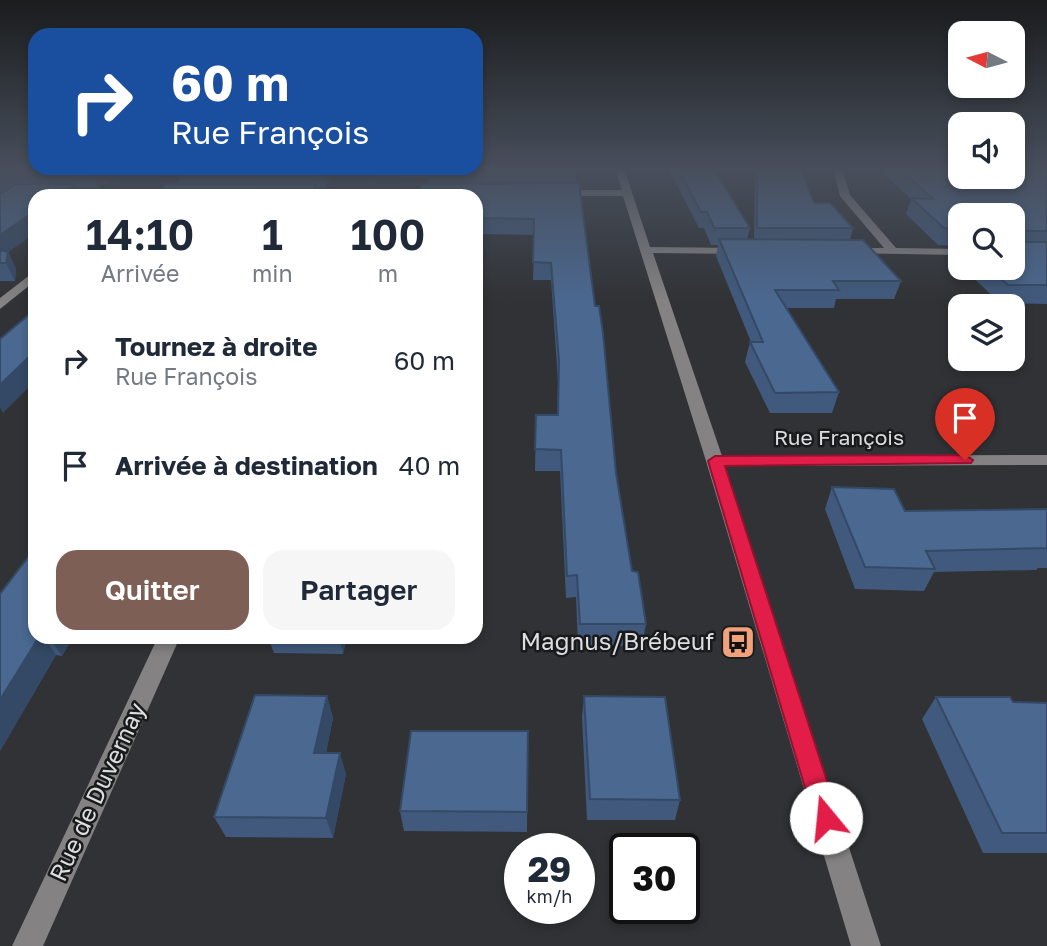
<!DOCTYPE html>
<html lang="fr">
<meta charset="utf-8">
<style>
:root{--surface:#fff;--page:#f6f6f7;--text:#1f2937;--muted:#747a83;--accent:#7d5f56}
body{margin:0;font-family:"Golos Text",sans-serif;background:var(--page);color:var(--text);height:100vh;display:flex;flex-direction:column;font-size:26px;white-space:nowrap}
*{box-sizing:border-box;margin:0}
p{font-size:23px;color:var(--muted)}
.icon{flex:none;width:38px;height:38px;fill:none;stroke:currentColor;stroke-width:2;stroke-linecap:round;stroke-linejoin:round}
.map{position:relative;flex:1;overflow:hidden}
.drawer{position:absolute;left:28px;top:189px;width:455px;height:455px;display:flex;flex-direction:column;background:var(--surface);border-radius:21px;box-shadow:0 4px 10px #0003}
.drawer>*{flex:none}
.hud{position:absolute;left:28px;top:28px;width:455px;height:147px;border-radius:21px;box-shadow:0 4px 10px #0003;background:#1a4fa0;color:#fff;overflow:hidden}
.needle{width:46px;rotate:276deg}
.tools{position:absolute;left:948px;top:21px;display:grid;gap:14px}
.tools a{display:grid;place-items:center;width:77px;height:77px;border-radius:14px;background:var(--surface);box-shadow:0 4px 10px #0003;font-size:35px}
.speed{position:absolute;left:504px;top:833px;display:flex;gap:14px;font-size:35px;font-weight:700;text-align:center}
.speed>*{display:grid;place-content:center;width:91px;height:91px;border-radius:50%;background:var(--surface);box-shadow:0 4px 10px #0003;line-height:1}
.speed small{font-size:18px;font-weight:400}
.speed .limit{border:4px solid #111;border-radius:10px;background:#fff;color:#111}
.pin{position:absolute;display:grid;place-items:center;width:60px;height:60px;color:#fff;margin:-72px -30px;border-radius:50% 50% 50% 0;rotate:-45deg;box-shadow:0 0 7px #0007}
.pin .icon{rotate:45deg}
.me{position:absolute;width:77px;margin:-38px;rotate:343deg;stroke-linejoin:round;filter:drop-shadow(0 0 5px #0008)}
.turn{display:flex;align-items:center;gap:24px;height:147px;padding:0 28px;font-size:32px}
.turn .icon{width:91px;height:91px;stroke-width:2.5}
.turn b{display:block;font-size:49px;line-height:60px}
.eta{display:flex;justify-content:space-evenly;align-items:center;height:119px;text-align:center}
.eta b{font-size:42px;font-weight:600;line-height:49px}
.button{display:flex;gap:14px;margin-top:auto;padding:14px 28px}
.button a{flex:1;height:80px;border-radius:21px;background:var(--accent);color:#fff;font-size:28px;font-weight:600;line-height:80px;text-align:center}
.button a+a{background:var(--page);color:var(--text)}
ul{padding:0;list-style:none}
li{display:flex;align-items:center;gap:21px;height:105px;padding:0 28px}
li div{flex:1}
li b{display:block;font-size:26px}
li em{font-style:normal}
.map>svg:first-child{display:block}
.green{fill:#364f71}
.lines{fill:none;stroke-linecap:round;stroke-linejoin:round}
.minor{fill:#848282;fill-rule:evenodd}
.wall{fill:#40597c}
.shaded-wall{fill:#344965}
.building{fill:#4b6890;stroke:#344965;stroke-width:2}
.route{fill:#e11d48;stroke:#92132f;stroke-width:2}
.labels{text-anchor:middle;stroke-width:5;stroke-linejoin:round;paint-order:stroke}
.street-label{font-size:21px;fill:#dcdddf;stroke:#191a1b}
.near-poi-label{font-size:24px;fill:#dcdddf;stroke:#191a1b;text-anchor:end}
.near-street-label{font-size:24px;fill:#dcdddf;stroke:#191a1b}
</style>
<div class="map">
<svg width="1047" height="946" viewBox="0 0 1047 946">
<rect width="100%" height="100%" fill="#303235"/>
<path class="green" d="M0,168H95L71,186H24L0,193Z"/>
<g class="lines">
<path class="minor" d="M615,168H624L650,247L741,248L747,251L741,254L653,253L722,456L1047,455V465L725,466L881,946H851L706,461L623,196H557L552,193L557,190H622Z
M833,168H842L850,195L896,248L961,249V255L845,253L843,251L849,248H884L840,196Z
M441,190L444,191V195L289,194L294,191Z
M56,191H179L184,194L53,196V192Z
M35,271V281L0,309V298Z
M158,637H180L43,946H12Z"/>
</g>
<path class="wall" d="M128,168L98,188H77L35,196V233L8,252L16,269L15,281H0V194L41,184L36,173Z
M335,168L325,188H317L318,196L180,184L177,173Z
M374,168H576V183L616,473L632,571L646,624L642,646H578L576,597L566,598L560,471H535L536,415H557L558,381L551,280H533L534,235L476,234V196L428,184V178L375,177Z
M668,168H713L750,228L747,239H754L755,168H798L814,203L853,228L850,240L901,281L894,299H836L834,308H786L839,392L832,413H770L745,362L750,342H751L716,256L718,245H711L704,228H699Z
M878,168H1047V304L1000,303L963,268H1013L961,215V266L952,258L956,246L938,245L906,214L911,199Z
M832,487L905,511L1047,509V568H1038L1036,570L934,572L924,591L855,589L825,509Z
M0,594L35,637H73L62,656L56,655L0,751Z
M268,637H347L343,654L274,653Z
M327,696L333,718L326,753L346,774L333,838L226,837L214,817Z
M584,696L680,800L675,820H587L582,717Z
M936,697L1013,702L1047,703V853H983L922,719Z
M528,731L527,832L404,831L400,811Z"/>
<path class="shaded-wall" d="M100,168H128L98,188L93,173Z
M325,168H335L325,188L322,173Z
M75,184L80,196H58Z
M316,184L318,196H309Z
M35,211V233L8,252L16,269L15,281L6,263L0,258V235Z
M35,351V381L3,413L0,408V385Z
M39,637H44L56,655L0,751V700Z
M49,637H73L62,656Z
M339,637H347L343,654Z
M327,696L333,718L321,774L314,753Z
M340,753L346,774L333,838L326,818Z"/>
<path class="building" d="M45,168H100L93,173H36Z
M182,168H325L322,173H177Z
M429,168H576L577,172L427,173Z
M678,168H713L750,228H714L707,212H701Z
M757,168H798L802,172L814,203H830L853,228H757Z
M899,168H961V177H1013V168H1047V231H1020L1018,239L1021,242H1047V285H1008L989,268H1013V215H961V229L944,228L911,198L933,199Z
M579,183L595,306H599L603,333L616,473L632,571L638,572L646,624H580L577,575L567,576L561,450L535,449L536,415H558L559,361L551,263L533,262L534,219L476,218V196H417L422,184Z
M17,184H75L58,196H35V211L0,235V194Z
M166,184H316L309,196H154Z
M719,239L863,240L901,281H833L839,290H775L839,392L775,393L750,342H763Z
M0,250L8,252L6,263H0Z
M32,312H35V351L0,385V339Z
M832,487L894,489L905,511L1047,509V548L926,551L935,569L865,567Z
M35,548V637H39L0,700V594Z
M255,695L327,696L314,753H340L326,818L214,817Z
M584,696L665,697L680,800L590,799Z
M936,697H1010L1013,702L1047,703V833H1002Z
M411,731H528L527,812L400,811Z"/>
<linearGradient id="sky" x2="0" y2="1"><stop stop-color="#1a1c1d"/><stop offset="0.56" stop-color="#484f5c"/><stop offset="1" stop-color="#484f5c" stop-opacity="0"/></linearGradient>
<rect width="1047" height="301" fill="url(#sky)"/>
<path class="route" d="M965,455L973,460L971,463L725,466L839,818L835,827L826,831L817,827L814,818L708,461L715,456Z"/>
<defs>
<g id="bus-square" transform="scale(1.75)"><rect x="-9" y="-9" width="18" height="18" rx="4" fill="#f1a17b" stroke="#191a1b"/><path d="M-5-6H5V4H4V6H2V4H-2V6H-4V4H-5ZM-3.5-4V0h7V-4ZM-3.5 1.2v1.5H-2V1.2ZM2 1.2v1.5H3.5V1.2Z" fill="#111"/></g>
</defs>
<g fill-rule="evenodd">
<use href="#bus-square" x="738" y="642"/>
</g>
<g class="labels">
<g class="street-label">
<text x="839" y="445">Rue François</text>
</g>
<g class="near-poi-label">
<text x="714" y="650">Magnus/Brébeuf</text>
</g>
<g class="near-street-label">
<text transform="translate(98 792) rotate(-65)" y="8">Rue de Duvernay</text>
</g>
</g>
</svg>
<div class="tools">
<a><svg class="needle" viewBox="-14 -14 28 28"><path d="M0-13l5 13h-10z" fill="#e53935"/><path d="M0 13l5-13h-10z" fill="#747a83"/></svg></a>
<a><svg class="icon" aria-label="sound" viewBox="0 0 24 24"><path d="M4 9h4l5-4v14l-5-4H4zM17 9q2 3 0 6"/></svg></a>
<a><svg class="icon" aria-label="search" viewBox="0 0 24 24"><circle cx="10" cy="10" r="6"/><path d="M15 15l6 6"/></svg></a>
<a><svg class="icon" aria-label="layers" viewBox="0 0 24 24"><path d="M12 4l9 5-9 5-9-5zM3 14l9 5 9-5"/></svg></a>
</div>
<div class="speed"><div>29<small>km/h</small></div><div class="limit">30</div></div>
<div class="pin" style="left:965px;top:460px;background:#d93025"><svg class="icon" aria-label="arrive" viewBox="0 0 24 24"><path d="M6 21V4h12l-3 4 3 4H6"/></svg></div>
<svg class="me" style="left:826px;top:818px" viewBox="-20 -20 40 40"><circle r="19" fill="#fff"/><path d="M0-13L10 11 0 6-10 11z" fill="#e11d48"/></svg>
<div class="hud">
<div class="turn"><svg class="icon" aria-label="right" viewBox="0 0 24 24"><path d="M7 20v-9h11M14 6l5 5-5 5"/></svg><div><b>60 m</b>Rue François</div></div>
</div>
<section class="drawer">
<div class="eta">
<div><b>14:10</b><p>Arrivée</p></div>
<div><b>1</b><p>min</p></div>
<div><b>100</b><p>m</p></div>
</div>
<ul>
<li><svg class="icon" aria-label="right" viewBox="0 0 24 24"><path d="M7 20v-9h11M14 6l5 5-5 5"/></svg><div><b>Tournez à droite</b><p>Rue François</p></div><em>60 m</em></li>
<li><svg class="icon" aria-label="arrive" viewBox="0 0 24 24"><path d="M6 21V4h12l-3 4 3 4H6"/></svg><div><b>Arrivée à destination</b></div><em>40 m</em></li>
</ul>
<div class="button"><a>Quitter</a><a>Partager</a></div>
</section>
</div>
